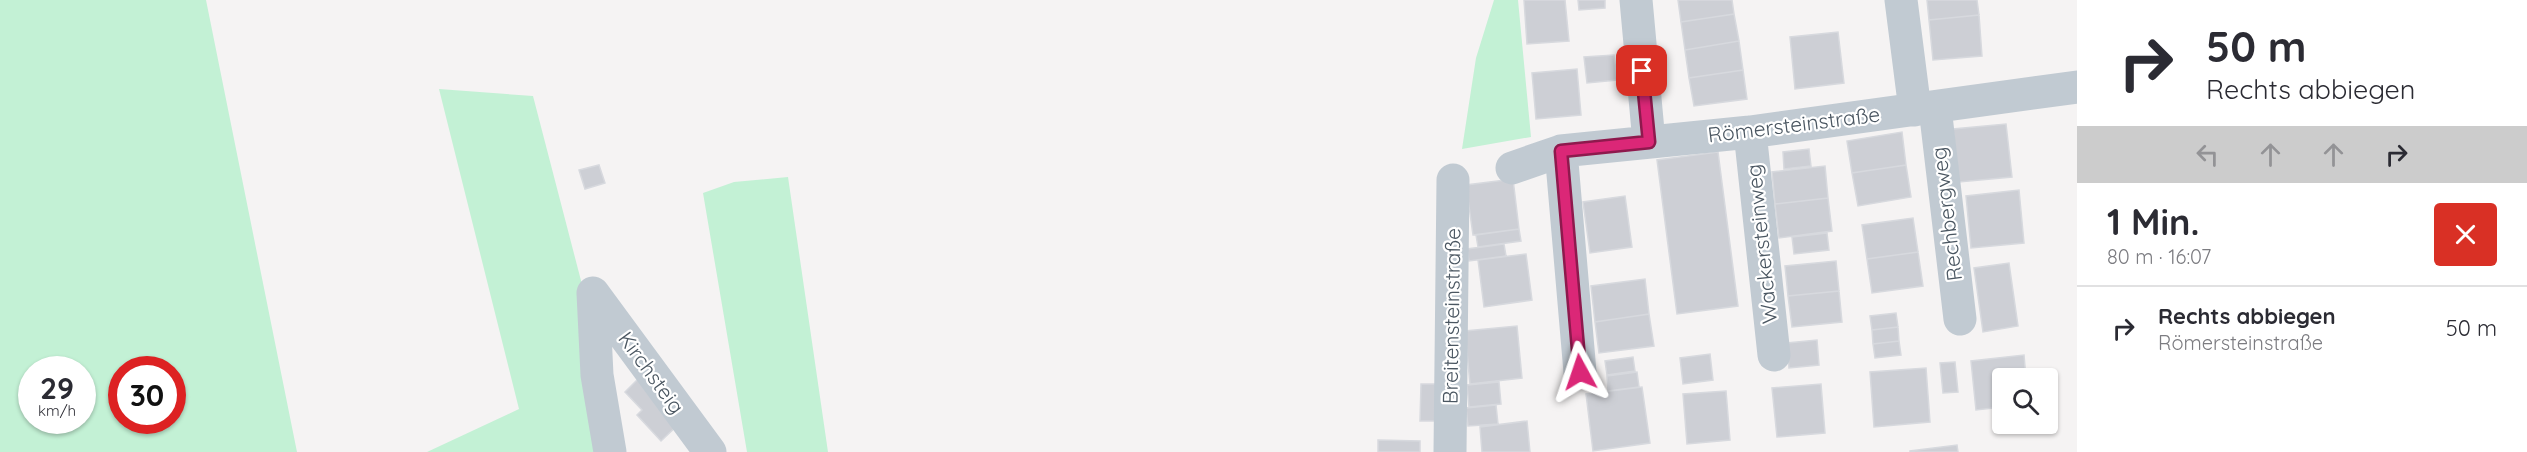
<!DOCTYPE html>
<html lang="de">
<meta charset="utf-8">
<style>
:root{--surface:#fff;--page:#f2f2f3;--text:#2b2b33;--muted:#7c7c81;--line:#e1e1e2}
body{margin:0;font-family:Quicksand,sans-serif;background:var(--page);color:var(--text);height:100vh;display:flex;flex-direction:column;font-size:22px;white-space:nowrap}
*{box-sizing:border-box;margin:0}
p{font-size:20px;color:var(--muted)}
.icon{flex:none;width:33px;height:33px;fill:none;stroke:currentColor;stroke-width:2;stroke-linecap:round;stroke-linejoin:round}
.map{position:relative;flex:1;overflow:hidden}
.sheet{display:flex;flex-direction:column;background:var(--surface);width:450px}
.sheet>*{flex:none}
.guide{background:#fff;color:var(--text);overflow:hidden}
.fabs{position:absolute;left:1992px;top:368px;display:grid;gap:12px}
.fabs a{display:grid;place-items:center;width:66px;height:66px;border-radius:6px;background:var(--surface);box-shadow:0 2px 4px #0004;font-size:30px}
.speed{position:absolute;left:18px;top:356px;display:flex;gap:12px;font-size:30px;font-weight:700;text-align:center}
.speed>*{display:grid;place-content:center;width:78px;height:78px;border-radius:50%;background:var(--surface);box-shadow:0 2px 4px #0004;line-height:1}
.speed small{font-size:15px;font-weight:400}
.speed .limit{border:9px solid #d22;background:#fff;color:#111}
.pin{position:absolute;display:grid;place-items:center;width:51px;height:51px;color:#fff;margin:-26px;border-radius:12px;box-shadow:0 3px 9px #0006}
.me{position:absolute;width:66px;margin:-33px;rotate:355deg;stroke-linejoin:round;filter:drop-shadow(0 0 4px #0008)}
.turn{display:flex;align-items:center;gap:21px;height:126px;padding:0 30px;font-size:27px}
.turn .icon{width:78px;height:78px;stroke-width:2.5}
.turn b{display:block;font-size:42px;line-height:51px}
.lanes{display:flex;align-items:center;height:57px;padding:0 30px;background:#0003;justify-content:center;gap:30px;direction:ltr}
.lanes .off{opacity:.35}
.round{display:grid;place-items:center;flex:none;width:63px;height:63px;border-radius:6px;background:var(--page)}
.headline{display:flex;align-items:center;justify-content:space-between;height:102px;padding:0 30px}
h1{font-size:36px;font-weight:700;line-height:45px}
ul{padding:0;list-style:none}
li{display:flex;align-items:center;gap:18px;height:84px;padding:0 30px;border-top:2px solid var(--line)}
li div{flex:1}
li b{display:block;font-size:22px}
li em{font-style:normal}
main{display:flex;flex:1;min-height:0}
.map>svg:first-child{display:block}
.green{fill:#c3f1d5;fill-rule:evenodd}
.building{fill:#cdcfd5;stroke:#d7d9de;stroke-width:1.5}
.lines{fill:none;stroke-linecap:round;stroke-linejoin:round}
.minor{stroke:#c1cad2;stroke-width:33}
.route-casing{stroke:#8e194d;stroke-width:15}
.route{stroke:#db2777;stroke-width:10}
.labels{text-anchor:middle;stroke-width:4.5;stroke-linejoin:round;paint-order:stroke}
.street-label{font-size:21px;fill:#4a5661;stroke:#fff}
</style>
<main>
<div class="map">
<svg width="2077" height="452" viewBox="0 0 2077 452">
<rect width="100%" height="100%" fill="#f5f3f3"/>
<path class="green" d="M0,0H206L297,452H0ZM32,369H82V420H32ZM122,369H172V420H122Z
M1494,0H1518L1531,137L1462,149L1476,58Z
M439,89L533,96L585,296L598,452H427L519,409Z
M788,177L828,452H747L703,193L734,182Z"/>
<path class="building" d="M1524,0H1565L1569,41L1527,44Z
M1578,0H1605V8L1579,10Z
M1678,0H1732L1734,14L1681,22Z
M1927,0H1977L1979,15L1929,20Z
M1734,14L1739,41L1685,50L1681,22Z
M1979,15L1982,56L1933,60L1929,20Z
M1838,32L1844,83L1795,89L1790,37Z
M1739,41L1743,70L1689,78L1685,50Z
M1614,55L1617,80L1587,83L1584,57Z
M1577,69L1581,115L1536,119L1532,73Z
M1743,70L1747,99L1694,106L1689,78Z
M2006,124L2012,177L1959,182L1953,129Z
M1902,132L1906,165L1852,173L1847,141Z
M1809,149L1811,166L1784,169L1783,152Z
M1718,152L1738,306L1677,314L1657,160Z
M599,165L605,183L585,189L579,170Z
M1906,165L1911,197L1858,206L1852,173Z
M1825,166L1828,198L1775,204L1772,172Z
M1513,179L1519,229L1473,235L1466,185Z
M2019,190L2024,243L1971,248L1966,196Z
M1625,196L1632,247L1590,253L1583,202Z
M1828,198L1832,231L1779,238L1775,204Z
M1913,218L1918,252L1867,259L1862,225Z
M1519,229L1521,241L1478,247L1476,235Z
M1827,233L1829,250L1794,254L1792,237Z
M1504,244L1506,256L1469,261L1467,249Z
M1918,252L1923,286L1872,293L1867,259Z
M1526,254L1532,300L1484,307L1478,260Z
M1836,261L1839,291L1788,296L1785,266Z
M2009,263L2018,326L1983,332L1974,268Z
M1645,279L1649,314L1595,322L1591,286Z
M1839,291L1842,322L1792,327L1788,296Z
M1896,313L1898,327L1872,330L1870,316Z
M1649,314L1654,346L1599,353L1595,322Z
M1517,326L1522,378L1470,384L1465,331Z
M1898,327L1899,341L1873,344L1872,330Z
M1817,340L1819,365L1789,368L1787,343Z
M1899,341L1901,355L1875,358L1873,344Z
M1710,354L1713,380L1683,384L1680,358Z
M2024,355L2026,378H2002V407L1976,410L1971,361Z
M1633,357L1635,371L1607,375L1605,361Z
M1955,362L1958,392L1943,393L1940,363Z
M1926,368L1930,422L1874,427L1870,372Z
M1637,372L1639,387L1608,391L1607,376Z
M639,378L681,422L661,441L637,415L642,410L625,392Z
M1499,382L1501,404L1469,407L1467,385Z
M1421,384H1438V421H1420Z
M1821,384L1825,433L1777,437L1772,388Z
M1642,387L1650,443L1593,451L1586,394Z
M1726,391L1730,440L1687,444L1683,394Z
M1496,405L1498,424L1468,426L1466,408Z
M1527,421L1530,452H1482L1480,427Z
M1378,440L1420,441V452H1378Z
M1957,445L1958,452H1910V451Z"/>
<g class="lines">
<path class="minor" d="M1636,0L1649,142
M1901,0L1915,110
M1935,108L1960,319
M1750,132L1774,355
M1561,151L1580,372
M1512,168L1561,151L1750,132L2077,87
M593,293L710,452
M593,293L597,375L610,452
M1450,452L1453,180"/>
</g>
<g class="lines">
<g class="route-casing">
<path id="route" d="M1580,372L1561,151L1649,142L1642,71"/>
</g>
<use href="#route" class="route"/>
</g>
<g class="labels">
<g class="street-label">
<text transform="translate(1794 125) rotate(-7)" y="7">Römersteinstraße</text>
<text transform="translate(1947 214) rotate(-97)" y="7">Rechbergweg</text>
<text transform="translate(1762 244) rotate(-96)" y="7">Wackersteinweg</text>
<text transform="translate(1452 316) rotate(-89)" y="7">Breitensteinstraße</text>
<text transform="translate(651 373) rotate(54)" y="7">Kirchsteig</text>
</g>
</g>
</svg>
<div class="fabs">
<a><svg class="icon" aria-label="search" viewBox="0 0 24 24"><circle cx="10" cy="10" r="6"/><path d="M15 15l6 6"/></svg></a>
</div>
<div class="speed"><div>29<small>km/h</small></div><div class="limit">30</div></div>
<div class="pin" style="left:1642px;top:71px;background:#d93025"><svg class="icon" aria-label="arrive" viewBox="0 0 24 24"><path d="M6 21V4h12l-3 4 3 4H6"/></svg></div>
<svg class="me" style="left:1580px;top:372px" viewBox="-20 -20 40 40"><path d="M0-17L14 15 0 8-14 15z" fill="#db2777" stroke="#fff" stroke-width="4"/></svg>
</div>
<section class="sheet">
<div class="guide">
<div class="turn"><svg class="icon" aria-label="right" viewBox="0 0 24 24"><path d="M7 20v-9h11M14 6l5 5-5 5"/></svg><div><b>50 m</b>Rechts abbiegen</div></div>
<div class="lanes"><svg class="icon off" aria-label="left" viewBox="0 0 24 24"><path d="M17 20v-9H6M10 6l-5 5 5 5"/></svg><svg class="icon off" aria-label="ahead" viewBox="0 0 24 24"><path d="M12 20V5M6 11l6-6 6 6"/></svg><svg class="icon off" aria-label="ahead" viewBox="0 0 24 24"><path d="M12 20V5M6 11l6-6 6 6"/></svg><svg class="icon" aria-label="right" viewBox="0 0 24 24"><path d="M7 20v-9h11M14 6l5 5-5 5"/></svg></div>
</div>
<div class="headline"><div><h1>1 Min.</h1><p>80 m · 16:07</p></div><a class="round" style="background:#d93025;color:#fff"><svg class="icon" aria-label="close" viewBox="0 0 24 24"><path d="M6 6l12 12M18 6L6 18"/></svg></a></div>
<ul>
<li><svg class="icon" aria-label="right" viewBox="0 0 24 24"><path d="M7 20v-9h11M14 6l5 5-5 5"/></svg><div><b>Rechts abbiegen</b><p>Römersteinstraße</p></div><em>50 m</em></li>
</ul>
</section>
</main>
